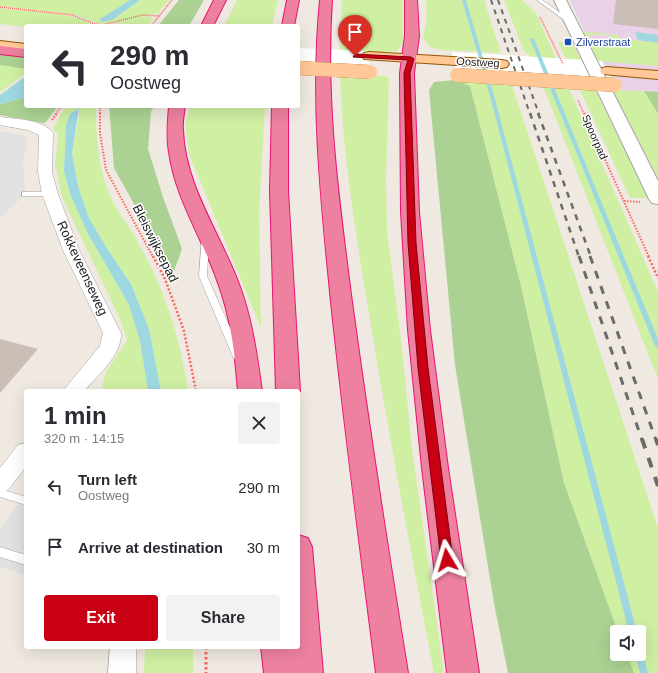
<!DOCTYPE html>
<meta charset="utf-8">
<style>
:root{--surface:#fff;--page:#f2f2f3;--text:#2b2b33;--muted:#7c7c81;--accent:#c90014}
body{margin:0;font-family:Arial,sans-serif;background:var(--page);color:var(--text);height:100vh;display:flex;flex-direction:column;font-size:15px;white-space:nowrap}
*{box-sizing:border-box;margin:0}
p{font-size:13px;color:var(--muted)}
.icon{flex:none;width:22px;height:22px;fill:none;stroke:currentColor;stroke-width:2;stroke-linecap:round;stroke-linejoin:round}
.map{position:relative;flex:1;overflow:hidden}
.panel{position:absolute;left:24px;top:389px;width:276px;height:260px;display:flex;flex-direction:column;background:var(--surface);border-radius:4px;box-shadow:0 4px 16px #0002}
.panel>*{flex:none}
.top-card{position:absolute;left:24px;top:24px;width:276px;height:84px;border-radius:4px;box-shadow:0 4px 16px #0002;background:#fff;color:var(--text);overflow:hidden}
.fabs{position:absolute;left:610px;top:625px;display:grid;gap:8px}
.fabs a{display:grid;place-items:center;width:36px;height:36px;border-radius:4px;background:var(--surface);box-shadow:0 4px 16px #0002;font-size:20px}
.pin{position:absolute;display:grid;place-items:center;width:34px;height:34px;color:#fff;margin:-41px -17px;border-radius:50% 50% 50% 0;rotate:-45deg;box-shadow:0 0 4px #0007}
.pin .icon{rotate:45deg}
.me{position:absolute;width:44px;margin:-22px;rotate:353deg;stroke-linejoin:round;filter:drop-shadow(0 0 3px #0008)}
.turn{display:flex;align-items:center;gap:14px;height:84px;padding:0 20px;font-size:18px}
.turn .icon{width:52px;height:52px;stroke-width:2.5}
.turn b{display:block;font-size:28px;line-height:34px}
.round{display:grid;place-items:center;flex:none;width:42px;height:42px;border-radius:4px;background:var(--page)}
.head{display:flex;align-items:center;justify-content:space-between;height:68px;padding:0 20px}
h1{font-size:24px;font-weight:700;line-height:30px}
.primary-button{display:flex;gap:8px;margin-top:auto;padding:8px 20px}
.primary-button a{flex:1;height:46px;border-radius:4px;background:var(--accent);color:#fff;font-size:16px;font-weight:700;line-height:46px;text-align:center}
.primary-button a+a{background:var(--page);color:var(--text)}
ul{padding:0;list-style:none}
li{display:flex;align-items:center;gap:12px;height:60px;padding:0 20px}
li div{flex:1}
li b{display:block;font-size:15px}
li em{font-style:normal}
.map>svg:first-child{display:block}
.industrial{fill:#e9d2e7}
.grass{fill:#cfefa2}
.forest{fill:#abd292}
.parking{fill:#e1e1e1}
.water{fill:#9dd8e1}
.pier{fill:#fff}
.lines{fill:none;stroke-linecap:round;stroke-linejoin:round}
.stream{fill:#9dd8e1;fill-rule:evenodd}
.building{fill:#cbbeb7}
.service-casing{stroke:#a4a4a4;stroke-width:1}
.minor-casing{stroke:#a4a4a4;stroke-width:1}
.tertiary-casing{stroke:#a4a4a4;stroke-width:2}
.primary-casing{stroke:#955500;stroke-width:2}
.motorway-casing{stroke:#e81471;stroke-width:2}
.path-far3{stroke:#ff6362;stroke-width:1.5;stroke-dasharray:1 1;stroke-linecap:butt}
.path-far2{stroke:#ff6362;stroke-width:2;stroke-dasharray:1.5 1.5;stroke-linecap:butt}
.path-far1{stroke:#ff6362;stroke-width:2.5;stroke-dasharray:2 2;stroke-linecap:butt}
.path{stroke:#ff6362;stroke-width:3;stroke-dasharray:2.5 2.5;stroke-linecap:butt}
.service{fill:#fff;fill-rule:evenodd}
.minor{fill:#fff;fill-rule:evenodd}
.tertiary{fill:#fff;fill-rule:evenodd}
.primary{fill:#ffc896;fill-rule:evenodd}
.motorway{fill:#ee81a0;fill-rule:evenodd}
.rail-far3{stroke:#6b6b6b;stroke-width:2;stroke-dasharray:5 5;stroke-linecap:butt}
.rail-far2{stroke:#6b6b6b;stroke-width:2.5;stroke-dasharray:6 6;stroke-linecap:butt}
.rail-far1{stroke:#6b6b6b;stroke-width:3;stroke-dasharray:8 8;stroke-linecap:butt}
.rail{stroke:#6b6b6b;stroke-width:4;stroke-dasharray:10 10;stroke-linecap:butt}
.primary-bridge-casing{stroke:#955500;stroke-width:14;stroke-linecap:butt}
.primary-bridge{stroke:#ffc896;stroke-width:14}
.route{fill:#c90014;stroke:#83000d}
.transit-dot{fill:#1a4fb4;stroke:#fff;stroke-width:1.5}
.labels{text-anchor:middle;stroke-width:3;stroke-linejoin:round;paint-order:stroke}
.far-transit-label{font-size:11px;fill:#164399;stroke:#fff;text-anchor:start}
.far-street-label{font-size:11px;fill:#1d1d1d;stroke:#fff}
.street-label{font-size:13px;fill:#1d1d1d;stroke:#fff}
</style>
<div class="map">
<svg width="658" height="673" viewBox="0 0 658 673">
<rect width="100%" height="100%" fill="#efe9e1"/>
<path class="industrial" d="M570,0H658V150L634,106L593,50Z"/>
<path class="grass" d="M0,0H130L100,19L101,22L112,20L140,0H169L158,13L105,24L97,23L76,15L0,6Z
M237,0H278L272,26H224Z
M342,0H403V43L397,51L384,52L340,50Z
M426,0H484L501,53L442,50L430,47L423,38L427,15Z
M504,0H522L536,13L658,292V379L549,101L530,56L524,51Z
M0,8C24,11 50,12 74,17C84,19 91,26 103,26C117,25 142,12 153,18L147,26L26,27L0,24Z
M582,32L601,33L602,35H588L592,42L617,46L611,36L604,35L603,33L617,35L619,38L658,43V66L597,61Z
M558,42H570L574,46L648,198H630Z
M0,65L26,69V73L0,92Z
M340,74L385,76L389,79L386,178L387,231L402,348L412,449L444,673H434C413,563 392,453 374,343C359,254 343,164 340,74Z
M455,80L511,82L658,528V673H634L627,654H639V632H618L564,483L521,286L470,86Z
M610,90L644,91L658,113V179Z
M190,106H265L259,212L261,328L189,154L185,125Z
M67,107H96C96,139 98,170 112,200C117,211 126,222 133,233C142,250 152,268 159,285C173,318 183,355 188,391H161L149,329L131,284L106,247L88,216L78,186L72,153L79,117V108L66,125L64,172L71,196L87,232L129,305L140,341L148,391H105L102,387L106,372L127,340L120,319L62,197L55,164L58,140L57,133L53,129L63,111Z
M145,647H193V673H144Z"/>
<path class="forest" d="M179,0H204L189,26H158Z
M0,52L26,55V69L0,65Z
M455,80L470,86L521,286L564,483L618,632H617V654H627L634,673H508L494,603L455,365L429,90L434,82Z
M644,91L658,92V113L657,112Z
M26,97V106H58L46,122L43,123L0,115V104Z
M109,106H154L151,112L148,149L163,197L182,249L173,274L114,168Z"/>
<path class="parking" d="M0,131L25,136L27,140L23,164L25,194L0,218Z
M26,493V575L0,567V529Z"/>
<path class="water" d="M130,0H140L112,20L101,22L100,19Z
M635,32L658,35V43L638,40Z
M26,76V97L0,104V95Z
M79,108L72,153L78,186L88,216L106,247L131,284L149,329L161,391H148L140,341L129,305L87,232L71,196L64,172L66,125L70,114Z"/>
<path class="pier" d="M298,48L368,51L370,76L298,72Z
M452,52L602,61L618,90L458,80Z"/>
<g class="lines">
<path class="stream" d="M462,0H466L493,92L637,632H629L489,92Z
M531,38L534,39L658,339V348L655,346L530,39Z
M639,650L642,651L643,654L648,673H640L635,654H639Z"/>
</g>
<path class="building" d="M616,0H658V29L613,24Z
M0,339L38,349L0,393Z"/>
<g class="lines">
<g class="service-casing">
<path id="service" d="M537,0H542L572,21L567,22Z
M22,192H50L54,194L50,196H22Z
M202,237H205L209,239L207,276L243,357L241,359H235L233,357L199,276Z
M0,489L26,497V505L0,497Z
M0,547L26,555V565L0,557Z"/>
</g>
<g class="minor-casing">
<path id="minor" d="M0,117C15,119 43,119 53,133L52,172L58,194L79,250L121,333C122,355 98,375 84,391H63L100,346L103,333L63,250L42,194L38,172L39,135L28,130L0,125Z
M26,443V467L8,490L0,493V468L18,445Z
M110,647H136V673H108Z"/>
</g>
<g class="tertiary-casing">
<path id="tertiary" d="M554,0H566L658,181V204L652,203L649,199Z"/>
</g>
<g class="primary-casing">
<path id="primary" d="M0,41L26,44V52L0,49Z
M369,52L502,60L507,61L509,64L507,67L502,68L364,59L362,56L364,53Z
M607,67L658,71V79L602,74L600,71L602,68Z"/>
</g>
<g class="motorway-casing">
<path id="motorway" d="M214,0H226L213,26H201Z
M287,0H299L294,26H282Z
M320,0H332C325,102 339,201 352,302C369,426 388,550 408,673H376C360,549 344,426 331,302C321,201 310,101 320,0Z
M405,0H417L419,36L414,73L419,212L430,330L448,468L479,673H447L422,468L408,330L401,212L400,73L405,36Z
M0,46L26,49V57L0,54Z
M169,106H185C184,114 182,122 183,130C185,186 220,233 239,284C252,318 257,355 262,391H238C235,355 231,318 218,283C203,239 175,198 169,152C166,136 168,121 169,106Z
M272,106H288V191L300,391L298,394V391H276L270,191Z
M298,535L308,538L312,547L323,673H264L261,647H298Z"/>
</g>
<path class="path-far3" d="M0,7L72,15L95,24L103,25L143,15L160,16
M540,17L563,64
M151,26L172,0
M578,100L584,114
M100,106V114
M56,114L59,109L65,106"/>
<path class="path-far2" d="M100,113V133L106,170L153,257
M584,113L649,257
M52,120L57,113
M624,201L640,202"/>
<path class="path-far1" d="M153,256L165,279L184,331L196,391
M648,256L658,278"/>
<path class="path" d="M206,647V673"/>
<use href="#service" class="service"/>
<use href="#minor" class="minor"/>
<use href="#tertiary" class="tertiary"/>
<use href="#primary" class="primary"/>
<use href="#motorway" class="motorway"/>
<path class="rail-far3" d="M491,0L530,114
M498,0L539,114"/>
<path class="rail-far2" d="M530,113L579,257
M538,113L591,257"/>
<path class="rail-far1" d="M579,256L642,440
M590,256L656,440"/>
<path class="rail" d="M642,439L658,486
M656,439L658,445"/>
<g class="primary-bridge-casing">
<path id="primary-bridge" d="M298,68L370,72
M457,75L615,85"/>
</g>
<use href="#primary-bridge" class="primary-bridge"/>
</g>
<path class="route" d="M355,54L411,57L414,59L410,73L416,243L428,368L453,560L451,564L447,565L443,564L441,560L418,368L408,243L404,73L408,60L353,57Z"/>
<rect class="transit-dot" x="564" y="38" width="8" height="8" rx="2"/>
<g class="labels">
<g class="far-transit-label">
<text x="576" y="46">Zilverstraat</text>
</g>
<g class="far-street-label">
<text transform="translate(478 62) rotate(3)" y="4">Oostweg</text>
<text transform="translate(595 137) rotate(66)" y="4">Spoorpad</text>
</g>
<g class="street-label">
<text transform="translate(156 243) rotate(63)" y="5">Bleiswijksepad</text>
<text transform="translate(83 268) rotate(65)" y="5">Rokkeveenseweg</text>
</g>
</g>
</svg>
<div class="fabs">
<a><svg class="icon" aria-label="sound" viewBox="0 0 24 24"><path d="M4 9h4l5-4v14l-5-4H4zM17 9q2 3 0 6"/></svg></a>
</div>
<div class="pin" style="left:355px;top:56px;background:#d93025"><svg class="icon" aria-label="arrive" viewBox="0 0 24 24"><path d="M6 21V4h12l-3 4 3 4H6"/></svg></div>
<svg class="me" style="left:447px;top:560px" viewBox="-20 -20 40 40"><path d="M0-17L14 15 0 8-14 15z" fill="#c90014" stroke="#fff" stroke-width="4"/></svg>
<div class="top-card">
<div class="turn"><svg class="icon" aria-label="left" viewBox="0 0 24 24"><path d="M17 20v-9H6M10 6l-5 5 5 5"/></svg><div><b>290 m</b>Oostweg</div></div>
</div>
<section class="panel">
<div class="head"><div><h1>1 min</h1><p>320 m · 14:15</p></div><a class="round"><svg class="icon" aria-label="close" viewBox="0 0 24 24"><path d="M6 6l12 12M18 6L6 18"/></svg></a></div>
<ul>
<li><svg class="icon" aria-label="left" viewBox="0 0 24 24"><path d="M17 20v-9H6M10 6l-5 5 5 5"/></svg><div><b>Turn left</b><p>Oostweg</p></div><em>290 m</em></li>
<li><svg class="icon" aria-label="arrive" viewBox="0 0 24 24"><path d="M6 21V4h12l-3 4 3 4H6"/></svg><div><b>Arrive at destination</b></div><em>30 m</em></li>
</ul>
<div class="primary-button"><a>Exit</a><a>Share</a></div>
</section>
</div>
